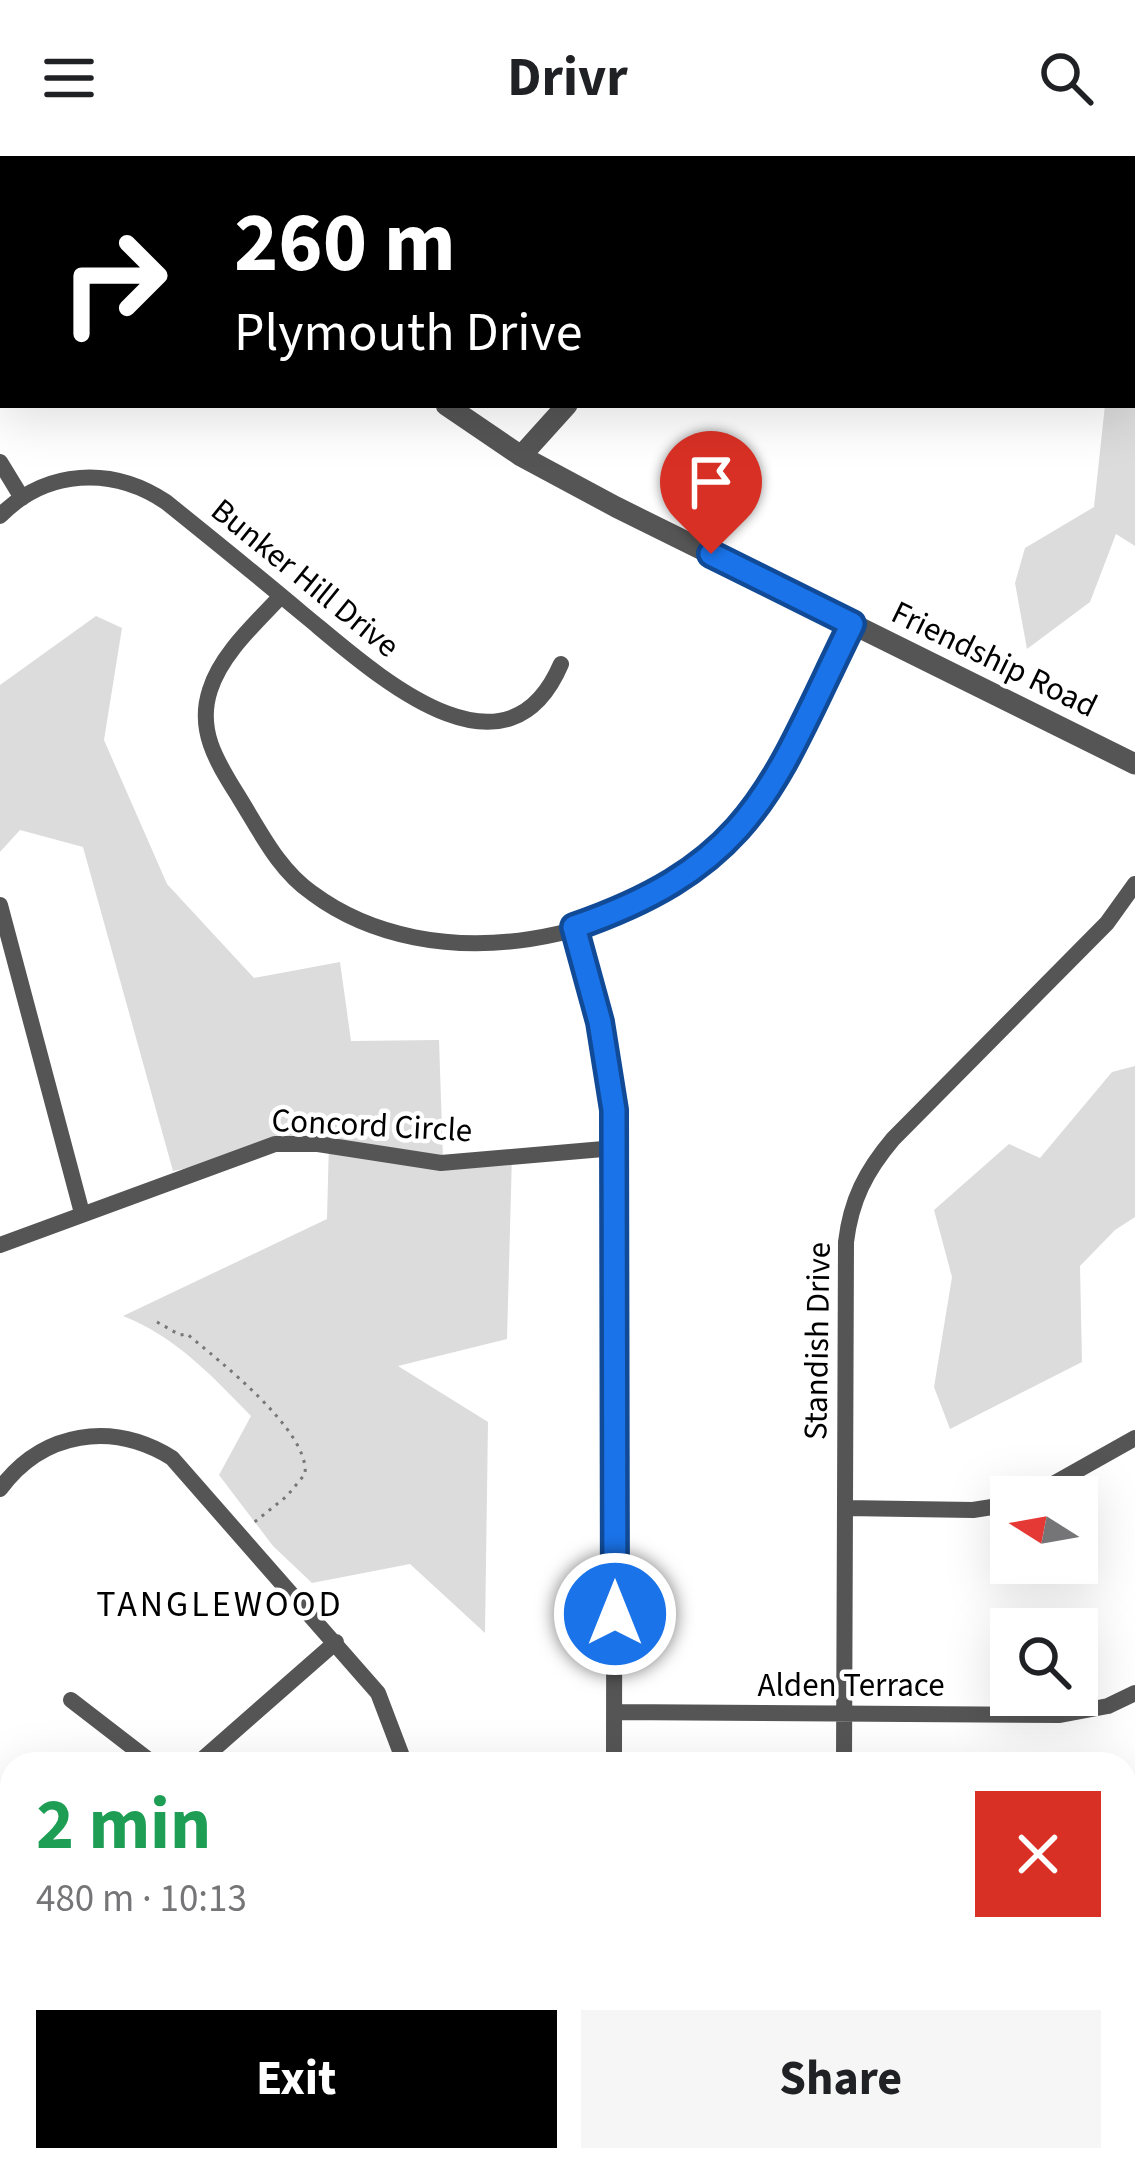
<!DOCTYPE html>
<meta charset="utf-8">
<style>
:root{--surface:#fff;--page:#f6f6f6;--text:#202124;--muted:#757577;--accent:#000}
body{margin:0;font-family:"Source Sans 3",sans-serif;background:var(--page);color:var(--text);height:100vh;display:flex;flex-direction:column;font-size:45px;white-space:nowrap}
*{box-sizing:border-box;margin:0}
p{font-size:39px;color:var(--muted)}
.icon{flex:none;width:66px;height:66px;fill:none;stroke:currentColor;stroke-width:2;stroke-linecap:round;stroke-linejoin:round}
.map{position:relative;flex:1;overflow:hidden}
.side{position:absolute;left:0px;top:1596px;width:1137px;height:420px;display:flex;flex-direction:column;background:var(--surface);border-radius:36px 36px 0 0;box-shadow:0 12px 48px #0002}
.side>*{flex:none}
.hud{position:absolute;left:0px;top:0px;width:1137px;height:252px;box-shadow:0 12px 48px #0002;background:#000;color:#fff;overflow:hidden}
.needle{width:78px;rotate:281deg}
.tools{position:absolute;left:990px;top:1320px;display:grid;gap:24px}
.tools a{display:grid;place-items:center;width:108px;height:108px;border-radius:0px;background:var(--surface);box-shadow:0 12px 48px #0002;font-size:60px}
.pin{position:absolute;display:grid;place-items:center;width:102px;height:102px;color:#fff;margin:-123px -51px;border-radius:50% 50% 50% 0;rotate:-45deg;box-shadow:0 0 12px #0007}
.pin .icon{rotate:45deg}
.me{position:absolute;width:132px;margin:-66px;rotate:0deg;stroke-linejoin:round;filter:drop-shadow(0 0 9px #0008)}
.turn{display:flex;align-items:center;gap:42px;height:252px;padding:0 36px;font-size:54px}
.turn .icon{width:156px;height:156px;stroke-width:2.5}
.turn b{display:block;font-size:84px;line-height:102px}
.round{display:grid;place-items:center;flex:none;width:126px;height:126px;border-radius:0px;background:var(--page)}
.overview{display:flex;align-items:center;justify-content:space-between;height:204px;padding:0 36px}
h1{font-size:72px;font-weight:700;line-height:90px;color:#1e9e55}
.action{display:flex;gap:24px;margin-top:auto;padding:24px 36px}
.action a{flex:1;height:138px;border-radius:0px;background:var(--accent);color:#fff;font-size:48px;font-weight:700;line-height:138px;text-align:center}
.action a+a{background:var(--page);color:var(--text)}
header{display:flex;justify-content:space-between;align-items:center;height:156px;padding:0 36px;background:var(--surface);font-size:54px;font-weight:700}
.map>svg:first-child{display:block}
.green{fill:#dcdcdc}
.lines{fill:none;stroke-linecap:round;stroke-linejoin:round}
.path{stroke:#777;stroke-width:3;stroke-dasharray:3 6;stroke-linecap:butt}
.minor{stroke:#555;stroke-width:16}
.tertiary{stroke:#555;stroke-width:21}
.route-casing{stroke:#114b97;stroke-width:30}
.route{stroke:#1a73e8;stroke-width:21}
.labels{text-anchor:middle;stroke-width:9;stroke-linejoin:round;paint-order:stroke}
.street-label{font-size:33px;fill:#000;stroke:#fff}
.neighbourhood-label{font-size:36px;letter-spacing:3px;fill:#000;stroke:#fff}
</style>
<header><svg class="icon" aria-label="menu" viewBox="0 0 24 24"><path d="M4 6h16M4 12h16M4 18h16"/></svg>Drivr<svg class="icon" aria-label="search" viewBox="0 0 24 24"><circle cx="10" cy="10" r="6"/><path d="M15 15l6 6"/></svg></header>
<div class="map">
<svg width="1135" height="2016" viewBox="0 0 1135 2016">
<rect width="100%" height="100%" fill="#fff"/>
<path class="green" d="M1135,238V390L1116,378L1090,446L1027,493L1015,427L1025,392L1094,351L1105,249H1134Z
M96,460L122,472L104,584L167,728L254,822L340,806L351,885L439,884L443,1003L512,999L507,1183L398,1210L488,1266L485,1477L410,1408L312,1427L273,1390L219,1319L251,1260C212,1220 175,1180 123,1160L327,1063L329,984L173,1015L83,691L20,674L0,696V529Z
M1135,910V1061L1115,1074L1080,1110L1082,1206L950,1273L934,1231L952,1121L934,1054L1009,988L1040,1002L1112,916Z
M1135,1655V2016H518L543,2004H1125V1661Z"/>
<g class="lines">
<path class="path" d="M157,1166L180,1179L187,1178C218,1204 310,1275 305,1318L287,1340L252,1368"/>
<path class="minor" d="M454,0L458,3
M0,306L22,342
M0,360C46,313 112,310 166,346C212,383 258,420 303,458C367,510 504,641 561,508
M281,440C256,467 221,498 210,534C196,576 219,609 240,643C261,677 279,714 312,737C433,827 631,788 732,683C787,624 817,539 852,468
M0,749L82,1057
M575,771L600,866L615,954L614,1608
M0,1089L275,988H318L441,1007L615,992
M0,1333C43,1275 112,1265 172,1302L378,1537L405,1608
M1030,1341L1135,1282
M845,1352L973,1354L1011,1348
M71,1544L154,1608
M614,1556L1060,1559L1108,1550L1135,1537
M197,1608L336,1486
M844,1608L846,1086C851,1044 866,1015 893,983L1107,767L1135,728
M0,1834L12,1843
M0,1983L12,1967
M265,2016L288,2004"/>
<path class="tertiary" d="M79,0L84,3
M780,3L783,0
M446,249L521,300L616,351L1135,608
M521,300L567,249"/>
</g>
<g class="lines">
<g class="route-casing">
<path id="route" d="M615,1458L614,954L600,866L574,771C756,708 773,628 852,468L711,398"/>
</g>
<use href="#route" class="route"/>
</g>
<g class="labels">
<g class="street-label">
<text transform="translate(306 421) rotate(39)" y="12">Bunker Hill Drive</text>
<text transform="translate(995 502) rotate(26)" y="12">Friendship Road</text>
<text transform="translate(372 968) rotate(3)" y="12">Concord Circle</text>
<text transform="translate(816 1185) rotate(-89)" y="12">Standish Drive</text>
<text x="851" y="1540">Alden Terrace</text>
</g>
<g class="neighbourhood-label">
<text x="220" y="1460">TANGLEWOOD</text>
</g>
</g>
</svg>
<div class="tools">
<a><svg class="needle" viewBox="-14 -14 28 28"><path d="M0-13l5 13h-10z" fill="#e53935"/><path d="M0 13l5-13h-10z" fill="#757577"/></svg></a>
<a><svg class="icon" aria-label="search" viewBox="0 0 24 24"><circle cx="10" cy="10" r="6"/><path d="M15 15l6 6"/></svg></a>
</div>
<div class="pin" style="left:711px;top:398px;background:#d93025"><svg class="icon" aria-label="arrive" viewBox="0 0 24 24"><path d="M6 21V4h12l-3 4 3 4H6"/></svg></div>
<svg class="me" style="left:615px;top:1458px" viewBox="-20 -20 40 40"><circle r="17" fill="#1a73e8" stroke="#fff" stroke-width="3"/><path d="M0-11L8 9 0 5-8 9z" fill="#fff"/></svg>
<div class="hud">
<div class="turn"><svg class="icon" aria-label="right" viewBox="0 0 24 24"><path d="M7 20v-9h11M14 6l5 5-5 5"/></svg><div><b>260 m</b>Plymouth Drive</div></div>
</div>
<section class="side">
<div class="overview"><div><h1>2 min</h1><p>480 m · 10:13</p></div><a class="round" style="background:#d93025;color:#fff"><svg class="icon" aria-label="close" viewBox="0 0 24 24"><path d="M6 6l12 12M18 6L6 18"/></svg></a></div>
<div class="action"><a>Exit</a><a>Share</a></div>
</section>
</div>
